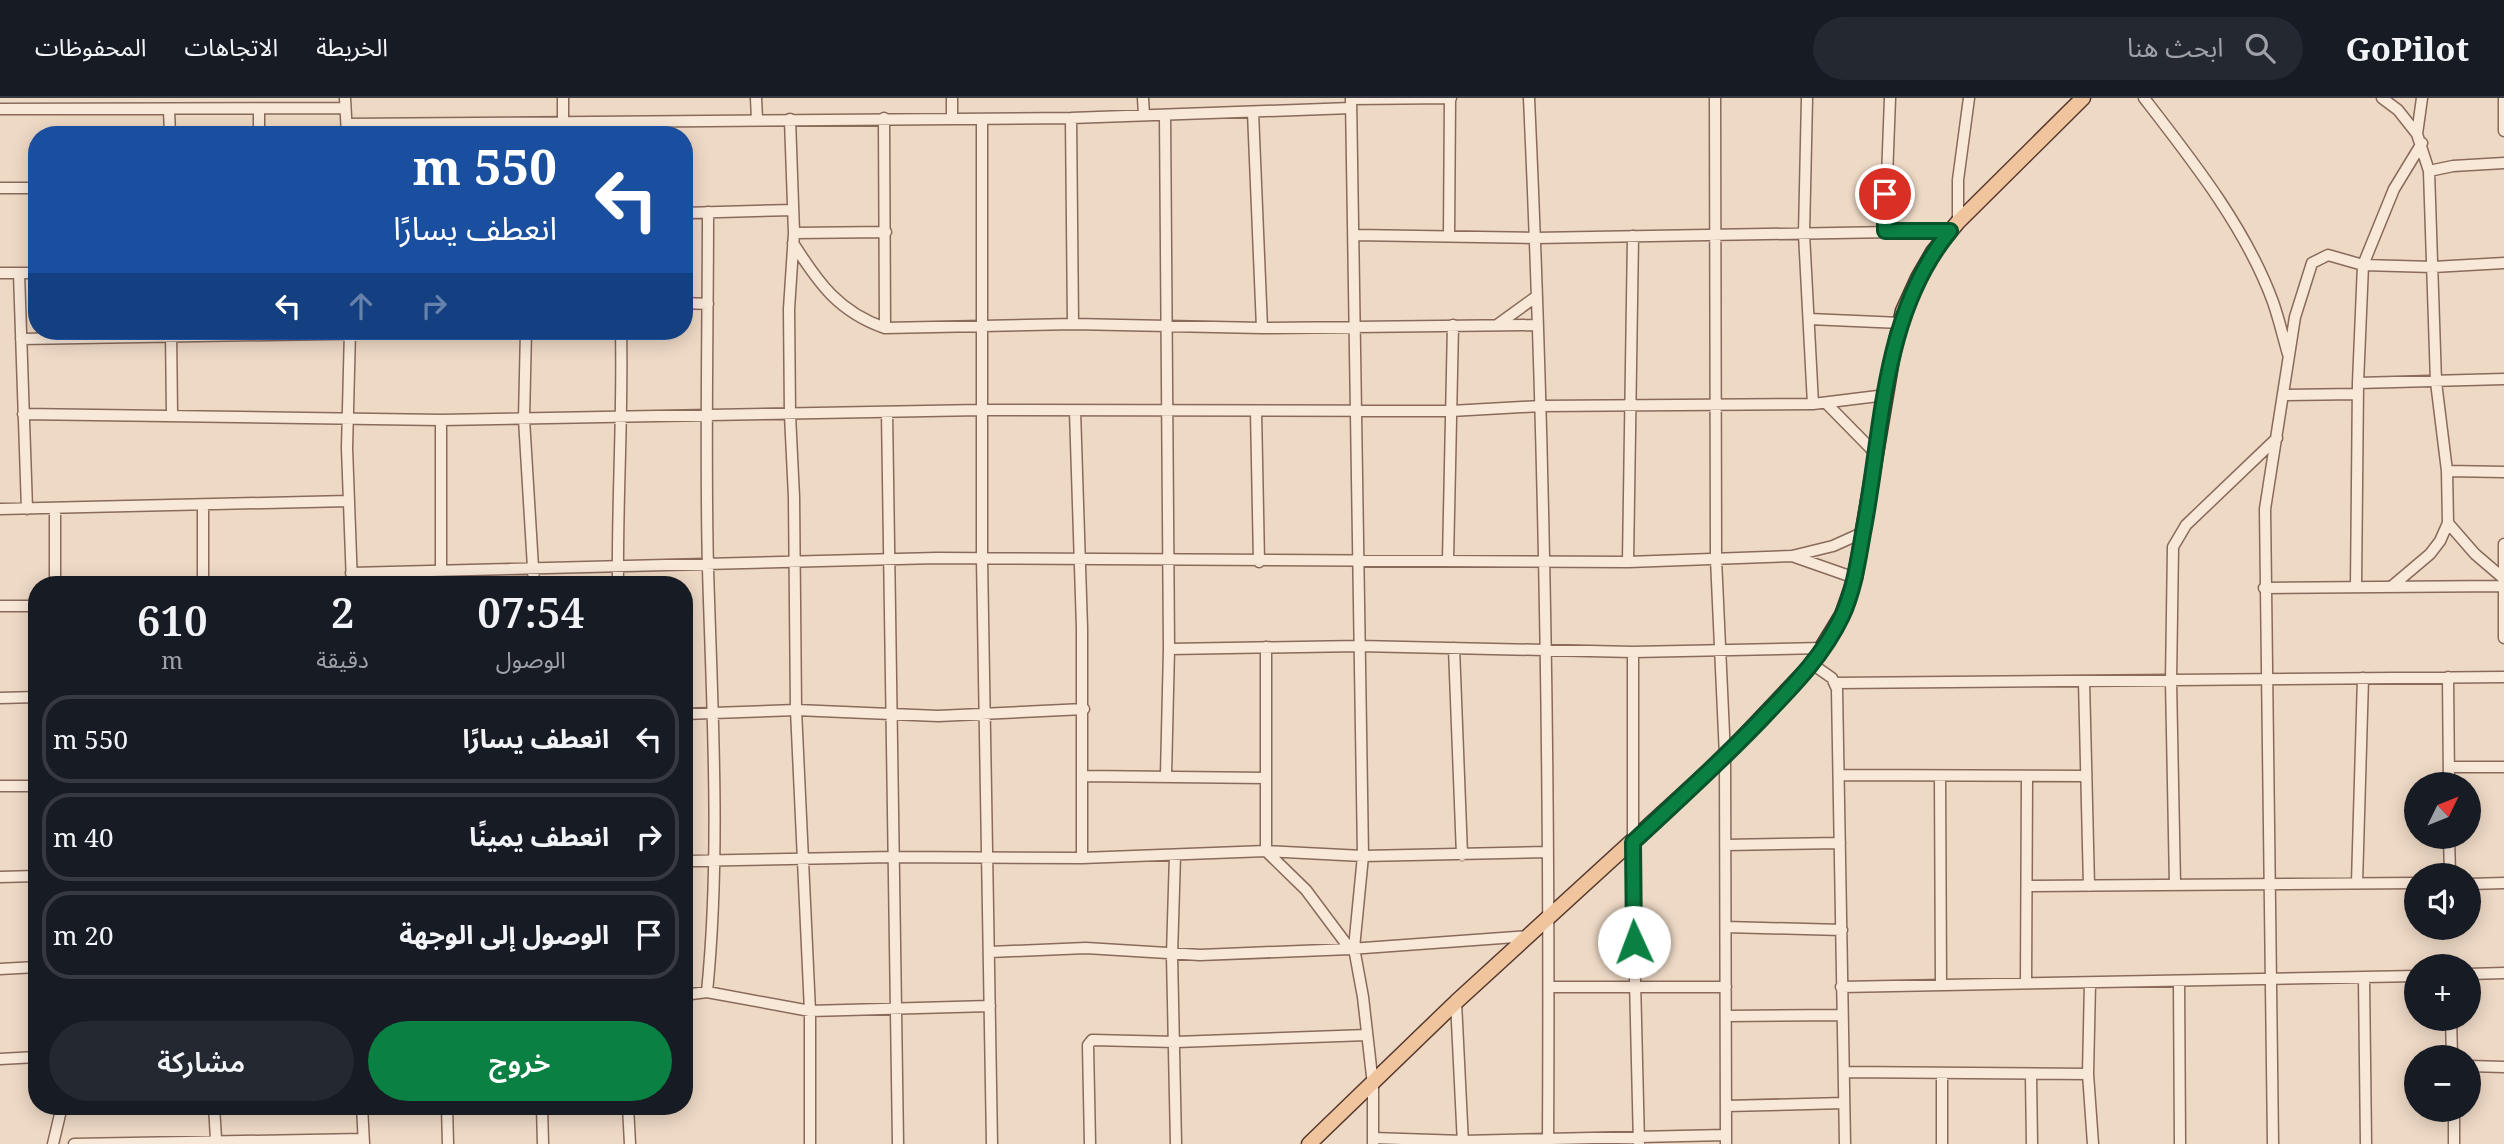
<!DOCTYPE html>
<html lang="ar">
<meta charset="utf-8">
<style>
:root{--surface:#171b24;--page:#242831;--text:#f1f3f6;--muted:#9ea1a6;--line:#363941;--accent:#0b8043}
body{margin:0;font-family:"Noto Serif","Noto Sans Arabic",serif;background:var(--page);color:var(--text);direction:rtl;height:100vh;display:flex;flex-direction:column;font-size:26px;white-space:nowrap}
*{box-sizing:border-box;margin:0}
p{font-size:23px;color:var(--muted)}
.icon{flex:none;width:38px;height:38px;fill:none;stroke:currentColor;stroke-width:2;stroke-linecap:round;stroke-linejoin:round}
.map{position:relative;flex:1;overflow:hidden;direction:ltr}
.sheet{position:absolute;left:28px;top:478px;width:665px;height:539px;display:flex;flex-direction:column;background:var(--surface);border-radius:28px;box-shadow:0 4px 18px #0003;direction:rtl}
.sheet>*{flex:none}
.top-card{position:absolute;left:28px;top:28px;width:665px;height:214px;border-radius:28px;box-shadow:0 4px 18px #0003;direction:rtl;background:#1a4fa0;color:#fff;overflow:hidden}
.needle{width:46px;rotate:47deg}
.fabs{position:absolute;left:2404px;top:674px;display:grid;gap:14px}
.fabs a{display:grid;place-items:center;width:77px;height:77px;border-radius:50%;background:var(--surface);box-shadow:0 4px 18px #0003;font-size:35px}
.pin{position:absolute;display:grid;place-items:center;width:60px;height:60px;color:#fff;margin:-30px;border:4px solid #fff;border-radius:50%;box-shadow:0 2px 7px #0007}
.me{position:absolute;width:77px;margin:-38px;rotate:358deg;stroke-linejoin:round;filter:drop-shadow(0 0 5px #0008)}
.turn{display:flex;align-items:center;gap:24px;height:147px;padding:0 21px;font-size:32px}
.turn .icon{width:91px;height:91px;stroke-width:2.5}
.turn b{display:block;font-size:49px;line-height:60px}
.lanes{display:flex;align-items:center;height:66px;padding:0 21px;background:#0003;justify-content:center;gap:35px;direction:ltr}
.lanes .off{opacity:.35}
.eta{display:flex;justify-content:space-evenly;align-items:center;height:119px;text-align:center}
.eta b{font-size:42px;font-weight:600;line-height:49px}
.action{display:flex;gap:14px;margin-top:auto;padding:14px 21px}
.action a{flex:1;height:80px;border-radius:42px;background:var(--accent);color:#fff;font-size:28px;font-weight:600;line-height:80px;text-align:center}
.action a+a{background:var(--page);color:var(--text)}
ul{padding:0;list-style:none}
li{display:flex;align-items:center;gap:21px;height:88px;margin:0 14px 10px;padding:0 7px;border:4px solid var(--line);border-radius:28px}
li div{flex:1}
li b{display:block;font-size:26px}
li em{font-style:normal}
header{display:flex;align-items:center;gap:42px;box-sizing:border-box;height:98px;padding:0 35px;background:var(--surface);border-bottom:2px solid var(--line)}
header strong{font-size:33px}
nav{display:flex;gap:38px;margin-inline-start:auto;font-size:24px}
.search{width:490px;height:63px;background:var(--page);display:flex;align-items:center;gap:18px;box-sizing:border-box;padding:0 24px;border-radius:38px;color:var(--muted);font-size:26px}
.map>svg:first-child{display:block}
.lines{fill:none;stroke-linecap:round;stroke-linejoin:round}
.minor-casing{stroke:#896a5b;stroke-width:13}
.major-casing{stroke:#56392f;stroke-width:17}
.minor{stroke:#f8e8d8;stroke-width:10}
.major{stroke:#f0c59d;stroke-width:14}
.route-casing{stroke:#07532c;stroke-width:18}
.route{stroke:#0b8043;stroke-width:12}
</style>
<header>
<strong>GoPilot</strong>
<div class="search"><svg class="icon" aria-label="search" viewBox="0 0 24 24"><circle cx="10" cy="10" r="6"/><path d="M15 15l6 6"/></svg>ابحث هنا</div>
<nav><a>الخريطة</a><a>الاتجاهات</a><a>المحفوظات</a></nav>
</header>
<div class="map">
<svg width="2504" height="1046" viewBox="0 0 2504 1046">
<rect width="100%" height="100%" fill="#eed9c5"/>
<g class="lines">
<g class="minor-casing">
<path id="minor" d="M345,0L347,37
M756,0L757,21
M952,0V20
M1143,0L1144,17
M1351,0L1363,758L1354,850L1363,899L1373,987V1046
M1529,0C1545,348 1550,698 1548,1046
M1715,0L1716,461L1725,658L1726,1046
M1807,0L1804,136L1813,306
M2144,0C2192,62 2246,130 2273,204C2279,221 2283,239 2288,256
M2382,0L2398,12L2417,36L2429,73L2436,284L2447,373L2448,425L2440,443L2430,456L2391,489
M2504,0V33
M1351,1L1451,0
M0,11L345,10
M169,12L170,37
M259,12V37
M1253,14L1262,230
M1165,17L1169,551L1166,677
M884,20L885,230
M1071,20L1073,226
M790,21L794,135L789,211L790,317L794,399L796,612L810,913V1046
M982,22V461L992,1046
M563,24V0
M347,26L1071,20L1351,10
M2417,36L2422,0
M2429,73L2453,68L2504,65
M0,90H37
M684,115L793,112
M1958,124V82L1969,0
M1885,133L1890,0
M794,135L886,134
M1355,137L1535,140L1950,133
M1449,138L1450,0
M793,145C819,186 839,214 885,230L1073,226L1262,230L1537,227
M2504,165L2433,169L2363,167L2358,285L2504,281
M0,175H37
M19,175L27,411
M684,205L708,206
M1809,221L1901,225
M1497,227L1537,198
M171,233L172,317
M350,233L347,350L352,486
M526,233L524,321L534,486
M21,241L506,233
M2284,297L2357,296
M1826,305L1877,357
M1075,313L1082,530V760
M1256,313L1259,464
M887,314L898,1046
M23,316L441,322L981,312L1451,313L1540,308L1813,306L1886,297
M441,322V486
M2447,373L2504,374
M55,410V486
M0,411L348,403
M2448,425L2475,456L2503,480
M2504,446V540
M1795,459L1855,480
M1448,462L1453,227
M1628,464L1633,138
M351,475L937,460L1628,464L1792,458L1833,448L1864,434
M203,486V407
M618,486C617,402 623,318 621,233
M2356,489L2358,285
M2264,490L2503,488
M0,508H37
M1266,549V753L1306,792L1350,851
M1454,550L1462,757
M1169,551L1359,548L1633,554L1823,550
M1633,554V800L1639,1046
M1812,566L1832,580L1837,591L1845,1046
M2448,579L2449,686
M2084,583L2089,788
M1836,585L2504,579
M0,600L37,599
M684,616L796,612L938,618L1084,611
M2449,669H2504
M1841,677L2086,678
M1084,678L1266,680
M1940,678L1941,887
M0,688H37
M2449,738L2450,777
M1726,747L1840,745
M1175,757L1172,857L1176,1046
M684,763L893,759L1082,760L1266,753L1363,758L1547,754
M0,779L37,778
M2357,785L2363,580
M2469,786L2504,785
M2175,787L2171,583L2173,449L2186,427L2277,340
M2027,788L2417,785
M1726,829L1842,832
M990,854L1086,850L1200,857L1350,851L1529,838
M0,871L37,869
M2469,876L2504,875
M2364,881L2366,1046
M2179,883L2180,1046
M2026,884L2027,679
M2090,885L2088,976L2093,1046
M1549,889H1726
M1841,889L2417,878
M707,894C721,753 712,611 708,470C705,351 708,232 708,114
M684,897L707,894L810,913L990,908
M1456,904L1463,1046
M1726,918L1842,917
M2451,920L2452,959
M0,961L37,959
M2469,968L2504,969
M1844,974L2088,976
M1942,976V1046
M2031,977L2032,1046
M214,1008L216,1041
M362,1008L364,1046
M447,1008L448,1046
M542,1008L543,1046
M628,1008L630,1046
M1726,1008L1844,1005
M2454,1012V1046
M1373,1040L1463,1043L1726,1037
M53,1046L62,1008
M74,1046L363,1041
M1090,1046L1088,947L1092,942L1176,944L1367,937
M2273,1046L2265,411L2295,219L2312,165L2328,157L2363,167L2394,91L2422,45"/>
</g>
<g class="major-casing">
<path id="major" d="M1309,1046L1456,904L1725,658L1812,566L1842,517L1855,480L1892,261L1903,213L1918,180L1933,154L1958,124L2083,0"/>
</g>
<use href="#minor" class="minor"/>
<use href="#major" class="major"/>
</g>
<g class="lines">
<g class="route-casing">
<path id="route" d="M1634,844L1633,744C1679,701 1725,660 1768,614C1796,585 1824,556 1842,518C1854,492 1858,463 1863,435C1883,333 1881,217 1950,133H1885V96"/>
</g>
<use href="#route" class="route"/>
</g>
</svg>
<div class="fabs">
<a><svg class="needle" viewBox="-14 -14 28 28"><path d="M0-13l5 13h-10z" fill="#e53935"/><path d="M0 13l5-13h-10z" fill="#9ea1a6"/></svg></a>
<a><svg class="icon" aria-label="sound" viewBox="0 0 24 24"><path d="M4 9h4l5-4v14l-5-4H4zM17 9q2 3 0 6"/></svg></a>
<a>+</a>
<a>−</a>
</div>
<div class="pin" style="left:1885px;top:96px;background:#d93025"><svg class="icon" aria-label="arrive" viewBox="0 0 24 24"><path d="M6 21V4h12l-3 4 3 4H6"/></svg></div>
<svg class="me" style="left:1634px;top:844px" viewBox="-20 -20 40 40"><circle r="19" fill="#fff"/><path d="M0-13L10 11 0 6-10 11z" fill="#0b8043"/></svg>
<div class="top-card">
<div class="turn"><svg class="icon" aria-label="left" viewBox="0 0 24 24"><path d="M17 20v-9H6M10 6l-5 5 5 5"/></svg><div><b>550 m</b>انعطف يسارًا</div></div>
<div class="lanes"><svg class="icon" aria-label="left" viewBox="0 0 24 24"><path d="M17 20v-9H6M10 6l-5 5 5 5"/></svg><svg class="icon off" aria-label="ahead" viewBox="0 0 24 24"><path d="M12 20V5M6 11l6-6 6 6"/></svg><svg class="icon off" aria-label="right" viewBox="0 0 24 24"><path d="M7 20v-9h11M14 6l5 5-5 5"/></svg></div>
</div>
<section class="sheet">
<div class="eta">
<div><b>07:54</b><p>الوصول</p></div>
<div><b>2</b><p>دقيقة</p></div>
<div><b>610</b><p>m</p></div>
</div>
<ul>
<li><svg class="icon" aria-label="left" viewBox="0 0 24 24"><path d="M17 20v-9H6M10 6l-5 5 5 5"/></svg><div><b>انعطف يسارًا</b></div><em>550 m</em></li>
<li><svg class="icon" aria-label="right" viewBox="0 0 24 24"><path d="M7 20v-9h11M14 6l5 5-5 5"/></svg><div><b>انعطف يمينًا</b></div><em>40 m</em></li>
<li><svg class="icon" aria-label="arrive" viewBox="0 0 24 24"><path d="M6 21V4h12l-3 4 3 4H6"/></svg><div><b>الوصول إلى الوجهة</b></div><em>20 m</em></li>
</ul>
<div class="action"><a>خروج</a><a>مشاركة</a></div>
</section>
</div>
